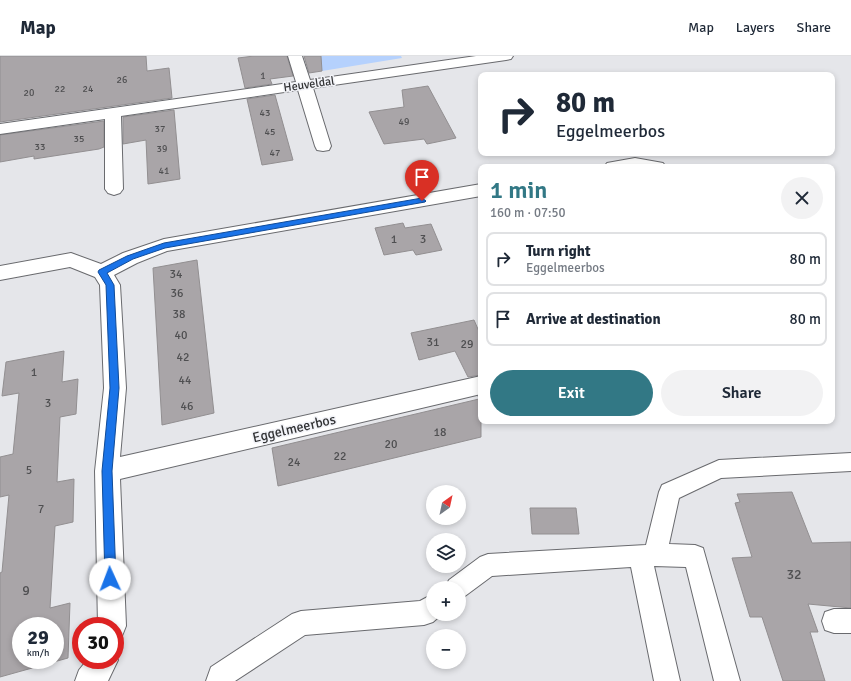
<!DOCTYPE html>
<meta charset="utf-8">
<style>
:root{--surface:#fff;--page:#f2f2f3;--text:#1f2937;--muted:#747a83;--line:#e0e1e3;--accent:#327885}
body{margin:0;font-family:Signika,sans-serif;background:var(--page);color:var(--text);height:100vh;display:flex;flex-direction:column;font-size:15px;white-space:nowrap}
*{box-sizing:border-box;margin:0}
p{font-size:13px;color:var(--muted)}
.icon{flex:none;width:22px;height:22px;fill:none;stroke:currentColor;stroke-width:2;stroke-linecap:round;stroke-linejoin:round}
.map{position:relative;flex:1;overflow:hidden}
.drawer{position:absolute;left:478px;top:108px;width:357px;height:260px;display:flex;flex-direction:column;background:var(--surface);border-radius:8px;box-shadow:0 2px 6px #0003}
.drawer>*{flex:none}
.banner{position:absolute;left:478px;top:16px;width:357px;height:84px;border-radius:8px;box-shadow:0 2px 6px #0003;background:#fff;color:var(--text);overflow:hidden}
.needle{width:26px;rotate:33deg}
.tools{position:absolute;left:426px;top:429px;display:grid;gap:8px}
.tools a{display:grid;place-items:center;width:40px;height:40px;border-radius:50%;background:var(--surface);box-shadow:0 2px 6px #0003;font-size:20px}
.speed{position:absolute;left:12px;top:561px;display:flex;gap:8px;font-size:20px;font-weight:700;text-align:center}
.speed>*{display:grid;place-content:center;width:52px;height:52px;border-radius:50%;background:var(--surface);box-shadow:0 2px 6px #0003;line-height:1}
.speed small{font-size:10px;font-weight:400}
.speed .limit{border:6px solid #d22;background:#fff;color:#111}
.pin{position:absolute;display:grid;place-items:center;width:34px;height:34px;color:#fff;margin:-41px -17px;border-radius:50% 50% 50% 0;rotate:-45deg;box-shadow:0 0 4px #0007}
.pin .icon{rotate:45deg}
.me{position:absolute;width:44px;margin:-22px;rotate:358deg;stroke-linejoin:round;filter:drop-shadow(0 0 3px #0008)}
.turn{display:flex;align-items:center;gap:14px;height:84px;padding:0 12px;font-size:18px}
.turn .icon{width:52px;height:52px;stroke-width:2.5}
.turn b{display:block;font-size:28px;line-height:34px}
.round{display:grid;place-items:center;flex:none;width:42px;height:42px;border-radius:21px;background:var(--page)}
.summary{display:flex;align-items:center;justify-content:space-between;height:68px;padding:0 12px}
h1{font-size:24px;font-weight:600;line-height:30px;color:var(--accent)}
.button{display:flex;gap:8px;margin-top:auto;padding:8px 12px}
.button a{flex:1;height:46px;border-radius:24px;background:var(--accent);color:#fff;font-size:16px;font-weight:600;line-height:46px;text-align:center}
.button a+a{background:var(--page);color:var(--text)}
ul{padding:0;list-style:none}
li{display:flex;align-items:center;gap:12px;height:54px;margin:0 8px 6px;padding:0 4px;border:2px solid var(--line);border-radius:8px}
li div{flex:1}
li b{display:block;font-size:15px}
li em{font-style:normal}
header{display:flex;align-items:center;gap:24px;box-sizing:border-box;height:56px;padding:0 20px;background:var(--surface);border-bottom:1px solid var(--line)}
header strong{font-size:19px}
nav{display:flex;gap:22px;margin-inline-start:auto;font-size:14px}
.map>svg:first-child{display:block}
.water{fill:#b5d1fd}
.building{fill:#a9a5a8;stroke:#928f91;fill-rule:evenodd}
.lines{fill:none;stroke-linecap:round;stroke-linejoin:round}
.lane-casing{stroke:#696a6e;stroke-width:2}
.street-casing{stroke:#696a6e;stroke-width:2}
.lane{fill:#fff;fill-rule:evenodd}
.street{fill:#fff;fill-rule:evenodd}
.route{fill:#1a73e8;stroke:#114b97}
.labels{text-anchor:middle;stroke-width:3;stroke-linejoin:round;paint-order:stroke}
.far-number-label{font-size:10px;fill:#4f4f51}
.far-street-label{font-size:12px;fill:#313234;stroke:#f2f3f8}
.number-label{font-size:12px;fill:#4f4f51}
.street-label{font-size:14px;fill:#313234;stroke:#f2f3f8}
.near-number-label{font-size:14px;fill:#4f4f51}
</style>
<header>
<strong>Map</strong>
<nav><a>Map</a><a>Layers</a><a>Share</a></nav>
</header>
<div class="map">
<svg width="851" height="625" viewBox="0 0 851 625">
<rect width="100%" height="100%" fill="#e5e6ea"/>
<path class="water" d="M307,0H401L402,2L322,15L308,3Z"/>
<path class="building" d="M0,0H146L147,15L169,12L172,42L0,66Z
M254,0H287L293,20L270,23L272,28L245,32L238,2Z
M304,0H321L322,15L309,17Z
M428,30L456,82L427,88L424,83L384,88L369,56L404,51L402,34Z
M275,39L293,104L262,109L247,43Z
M174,54L180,123L148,128L146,84L123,88V61Z
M104,65V91L99,93L34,103V100L0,106V79Z
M403,167L405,172L431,168L442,194L416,199L413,194L384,199L375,172Z
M197,204L214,357L162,369L153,212Z
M474,264L481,280V319L468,321L455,295L419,304L411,277Z
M64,295L62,326L78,323L76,358L60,361L57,426L74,423L73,466L55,470L50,552L70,547L68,602L0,621V517L2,516L9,439L0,441V401L13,398L19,337L2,340L6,306ZM21,570H55V604H21Z
M478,340H481V381L278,430L272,392L479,343Z
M792,436L812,487L851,486V552L808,548L818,576H810L825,625H783L762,561H750L732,502L752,501L735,447L740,446L737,438Z
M530,452H576L579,478H532Z"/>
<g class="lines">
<g class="lane-casing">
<path id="lane" d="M851,397V415L721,422L679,442L669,488L695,489L703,492L740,625H714L686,511L654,510L680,625H654L631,511L492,520L465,540L459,543V532H445L449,524L480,501L488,498L646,489L659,436L662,429L719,404Z
M433,538V558H442L433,566L424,569L305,579L235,625H206L211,611L292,558L301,555L420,545Z
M834,553H851V577H834L825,574L822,565L825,556Z"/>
</g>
<g class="street-casing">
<path id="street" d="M288,0H302L310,24L476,0H513L511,3L506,4L313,32L331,90L329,94L323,95L317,94L315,90L298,34L121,60L123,133L120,137L114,139L108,137L105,133V63L0,78V68L296,26Z
M635,102L663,107L666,111H604L607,107Z
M481,128V140L167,195L137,207L114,219L120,229L126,332L120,401L481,320V338L120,423L126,570L122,580L115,583V570H98L95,415L104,332L100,229L95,221L70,211L0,224V210L71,197L101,208L123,197L164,183Z
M115,598L118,604L108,625H75L79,614L87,604H115Z"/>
</g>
<use href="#lane" class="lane"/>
<use href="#street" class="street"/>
</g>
<path class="route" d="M422,142L426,145L425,146L165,192L133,203L107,217L114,229L119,332L112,415L116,523L114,527L110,529L106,527L105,523L102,415L110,332L106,229L98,216L99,214L127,200L164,187Z"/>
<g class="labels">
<g class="far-number-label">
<text x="263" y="23">1</text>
<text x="122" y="27">26</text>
<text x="60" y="36">22</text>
<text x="88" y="36">24</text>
<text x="29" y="40">20</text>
<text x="265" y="60">43</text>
<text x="404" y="69">49</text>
<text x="160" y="76">37</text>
<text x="270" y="79">45</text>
<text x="79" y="86">35</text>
<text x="40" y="94">33</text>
<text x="162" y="96">39</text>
<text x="275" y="100">47</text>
<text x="164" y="118">41</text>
</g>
<g class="far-street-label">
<text transform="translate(309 28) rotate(-8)" y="4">Heuveldal</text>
</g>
<g class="number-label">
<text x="394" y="187">1</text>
<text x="423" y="187">3</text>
<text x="176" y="222">34</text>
<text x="177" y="241">36</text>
<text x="179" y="262">38</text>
<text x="181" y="283">40</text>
<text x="433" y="290">31</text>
<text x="467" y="292">29</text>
<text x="183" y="305">42</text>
<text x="34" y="320">1</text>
<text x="185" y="328">44</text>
<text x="48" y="351">3</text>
<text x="187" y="354">46</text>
<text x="440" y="380">18</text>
<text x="391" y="392">20</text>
<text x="340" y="404">22</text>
<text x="294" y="410">24</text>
<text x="29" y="418">5</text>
<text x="41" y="457">7</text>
</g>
<g class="street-label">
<text transform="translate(294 372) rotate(-13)" y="5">Eggelmeerbos</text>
</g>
<g class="near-number-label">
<text x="794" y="523">32</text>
<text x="26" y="539">9</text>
</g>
</g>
</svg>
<div class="tools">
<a><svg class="needle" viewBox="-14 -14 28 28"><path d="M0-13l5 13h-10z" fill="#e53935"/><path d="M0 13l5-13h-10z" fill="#747a83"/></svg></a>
<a><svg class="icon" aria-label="layers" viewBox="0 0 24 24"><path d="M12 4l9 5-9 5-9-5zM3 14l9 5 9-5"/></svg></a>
<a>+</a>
<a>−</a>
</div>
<div class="speed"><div>29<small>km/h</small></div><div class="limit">30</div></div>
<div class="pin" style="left:422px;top:145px;background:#d93025"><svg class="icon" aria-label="arrive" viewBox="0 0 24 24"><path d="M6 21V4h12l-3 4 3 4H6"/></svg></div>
<svg class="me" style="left:110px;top:523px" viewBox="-20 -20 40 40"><circle r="19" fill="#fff"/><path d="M0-13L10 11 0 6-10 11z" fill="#1a73e8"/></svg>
<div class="banner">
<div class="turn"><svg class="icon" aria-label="right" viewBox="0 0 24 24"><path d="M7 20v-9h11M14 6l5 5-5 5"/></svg><div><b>80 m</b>Eggelmeerbos</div></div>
</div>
<section class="drawer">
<div class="summary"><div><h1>1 min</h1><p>160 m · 07:50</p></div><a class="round"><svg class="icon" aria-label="close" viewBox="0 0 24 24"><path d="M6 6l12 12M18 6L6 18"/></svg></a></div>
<ul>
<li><svg class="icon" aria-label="right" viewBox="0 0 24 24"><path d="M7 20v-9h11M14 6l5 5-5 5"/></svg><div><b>Turn right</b><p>Eggelmeerbos</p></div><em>80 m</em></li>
<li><svg class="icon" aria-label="arrive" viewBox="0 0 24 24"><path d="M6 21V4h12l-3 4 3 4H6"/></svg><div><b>Arrive at destination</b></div><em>80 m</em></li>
</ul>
<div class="button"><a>Exit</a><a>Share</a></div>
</section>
</div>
